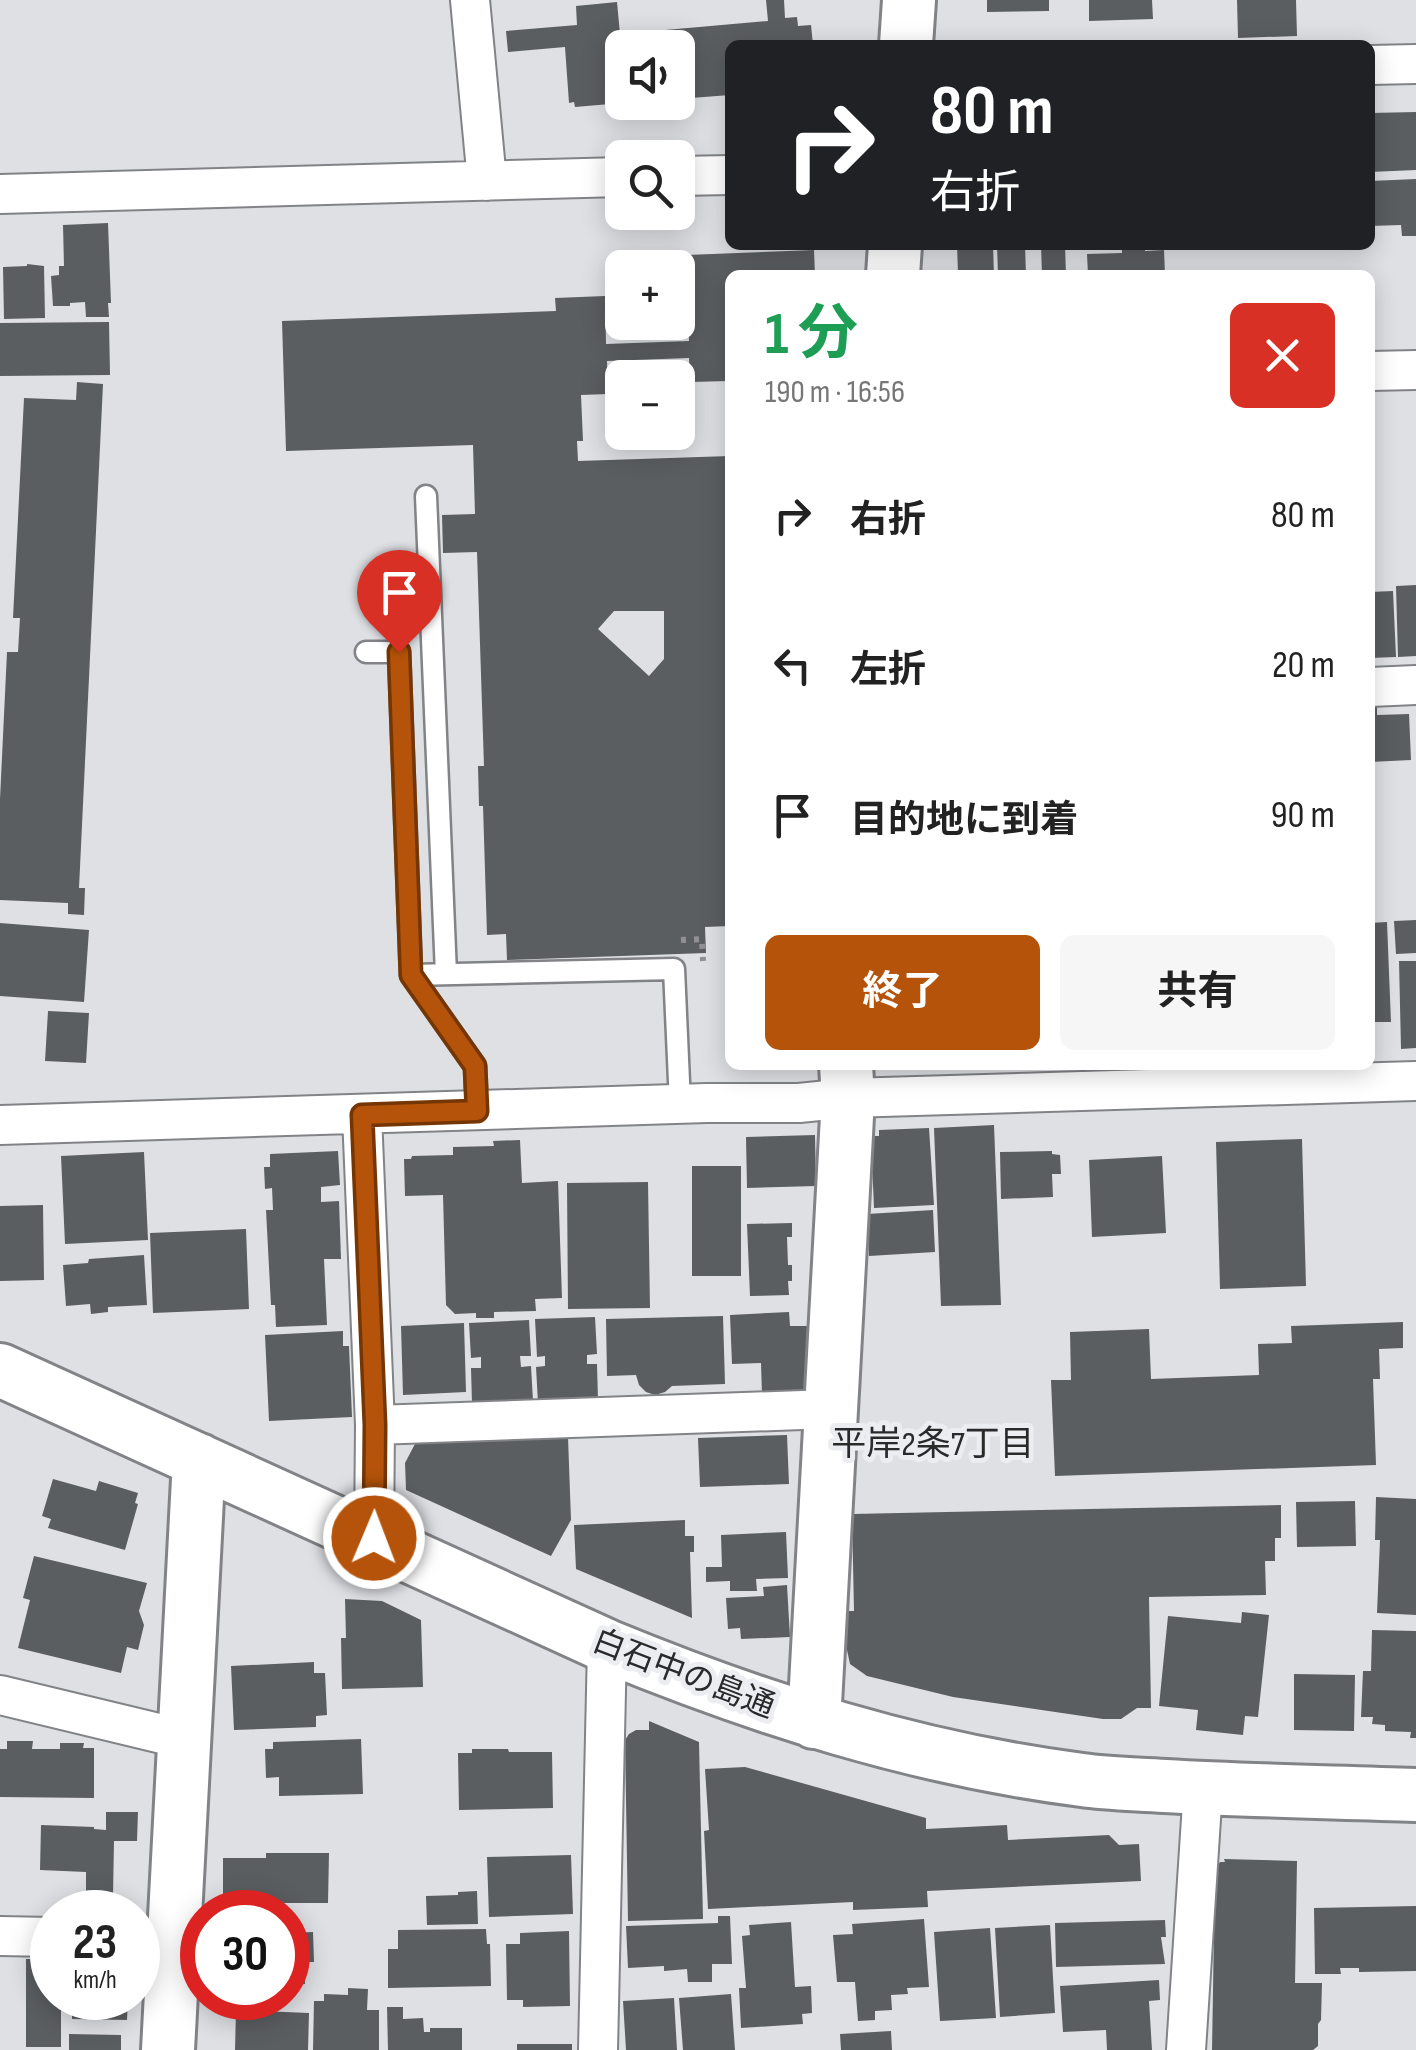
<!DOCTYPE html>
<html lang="ja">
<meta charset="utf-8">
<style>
:root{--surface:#fff;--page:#f6f6f6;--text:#222;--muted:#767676;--accent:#b45309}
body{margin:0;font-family:"Sofia Sans Condensed","Noto Sans JP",sans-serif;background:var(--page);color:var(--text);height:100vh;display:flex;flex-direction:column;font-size:38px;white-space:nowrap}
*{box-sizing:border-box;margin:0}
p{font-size:32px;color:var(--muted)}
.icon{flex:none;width:55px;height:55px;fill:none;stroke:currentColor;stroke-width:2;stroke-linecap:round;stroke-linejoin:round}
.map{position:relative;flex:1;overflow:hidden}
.details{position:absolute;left:725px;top:270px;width:650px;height:800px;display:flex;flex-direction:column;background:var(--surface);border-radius:15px;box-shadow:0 5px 25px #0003}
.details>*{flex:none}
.hud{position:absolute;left:725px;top:40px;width:650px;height:210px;border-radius:15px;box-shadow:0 5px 25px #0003;background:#202124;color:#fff;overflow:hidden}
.tools{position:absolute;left:605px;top:30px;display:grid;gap:20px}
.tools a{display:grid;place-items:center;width:90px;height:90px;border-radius:15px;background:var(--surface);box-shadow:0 5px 25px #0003;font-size:50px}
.speed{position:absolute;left:30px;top:1890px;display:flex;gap:20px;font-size:50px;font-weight:700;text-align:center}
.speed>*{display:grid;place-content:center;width:130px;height:130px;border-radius:50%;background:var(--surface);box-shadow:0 5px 25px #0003;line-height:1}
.speed small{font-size:25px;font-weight:400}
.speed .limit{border:15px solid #d22;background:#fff;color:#111}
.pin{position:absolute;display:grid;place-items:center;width:85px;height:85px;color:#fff;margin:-102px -42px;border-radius:50% 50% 50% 0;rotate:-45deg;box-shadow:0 0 10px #0007}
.pin .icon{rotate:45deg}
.me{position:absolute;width:110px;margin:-55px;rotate:1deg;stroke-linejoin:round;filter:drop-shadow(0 0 8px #0008)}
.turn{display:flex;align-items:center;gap:35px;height:210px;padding:0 40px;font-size:45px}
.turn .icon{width:130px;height:130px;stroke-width:2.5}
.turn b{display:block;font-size:70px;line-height:85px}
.round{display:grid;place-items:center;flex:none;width:105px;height:105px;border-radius:15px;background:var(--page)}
.head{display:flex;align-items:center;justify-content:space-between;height:170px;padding:0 40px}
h1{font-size:60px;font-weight:700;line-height:75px;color:#1e9e55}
.primary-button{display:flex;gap:20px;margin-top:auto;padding:20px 40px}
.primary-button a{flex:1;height:115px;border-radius:15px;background:var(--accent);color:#fff;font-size:40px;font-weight:700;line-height:115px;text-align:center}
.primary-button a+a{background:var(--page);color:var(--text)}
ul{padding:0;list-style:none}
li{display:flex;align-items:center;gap:30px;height:150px;padding:0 40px}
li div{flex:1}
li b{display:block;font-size:38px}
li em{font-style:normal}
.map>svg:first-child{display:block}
.building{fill:#5b5e60;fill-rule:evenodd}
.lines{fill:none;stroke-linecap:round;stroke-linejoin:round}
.lane-casing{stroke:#828387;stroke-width:25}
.street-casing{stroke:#828387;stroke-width:42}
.secondary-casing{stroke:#828387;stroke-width:58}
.path{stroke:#919194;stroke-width:6;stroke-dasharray:5 8;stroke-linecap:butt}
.lane{stroke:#fff;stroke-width:20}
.street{stroke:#fff;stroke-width:38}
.secondary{stroke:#fff;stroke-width:52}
.route-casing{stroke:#753606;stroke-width:25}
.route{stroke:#b45309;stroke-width:18}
.labels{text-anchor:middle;stroke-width:10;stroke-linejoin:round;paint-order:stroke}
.street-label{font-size:32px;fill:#2a2a2b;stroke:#ecedf1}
.neighbourhood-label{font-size:35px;fill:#2a2a2b;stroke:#ecedf1}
</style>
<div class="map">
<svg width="1416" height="2050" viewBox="0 0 1416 2050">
<rect width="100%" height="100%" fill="#dfe0e4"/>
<path class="building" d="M766,0H784L785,18L797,17L798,26L811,25L813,45H730V95L678,99V48H622V103L575,107L574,102L569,103L565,47L508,52L506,31L577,25L576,6L617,2L620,34L768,21Z
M987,0H1049V11L987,12Z
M1089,0H1152L1153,19L1089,21Z
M1237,0H1296L1297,36L1238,38Z
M1416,112V170L1370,172V113Z
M1416,179V236H1402L1401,225L1370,226V181Z
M108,223L111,303H108L109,317H86L85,302L70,303V306H53L51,276L59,275V266H64L63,225Z
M957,245H993L994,275H958Z
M997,245H1025L1026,275H998Z
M1041,245H1065L1066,275H1042Z
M1122,245H1145V251L1164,250L1165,275H1088L1087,254L1122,253Z
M814,250L815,275H730V381L690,382L689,358L607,361L608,394L581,395L583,441H577L578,461L730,456V926L705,927L706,953L507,960L506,934L487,935L483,806H479L478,766H484L477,552L443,553L442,515L475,514L473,445L286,451L282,321L556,311L555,298L605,296L606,344L689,341L686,255ZM614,611H664V659L649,676L598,629Z
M27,264L44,266L45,318L4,319L3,267L27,266Z
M109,322L110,375L0,376V323Z
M77,382L103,384L79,888H85L84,915L68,914V903L0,900V799L7,652H18L20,618H13L24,398L76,400Z
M1416,585V656L1398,657L1396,586Z
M1393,591L1396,657L1370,658V592Z
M1370,705H1377V715L1409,714L1411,760L1370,762Z
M1416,920V953L1396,954L1394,921Z
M1387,922L1391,1022H1370V923Z
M0,923L89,930L84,1002L0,996Z
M1399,961H1416V1048L1401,1049Z
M48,1011L89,1013L86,1063L45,1061Z
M994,1125L1001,1305L941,1306L934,1128Z
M929,1128L934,1205L874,1208L871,1136H879V1130Z
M815,1135L816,1186L747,1188L746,1137Z
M1302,1139L1306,1286L1220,1289L1216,1142Z
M520,1140L522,1183L558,1181L562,1298L535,1299L536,1311L494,1312V1318H476V1313L455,1314L446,1305L443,1195L405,1196L404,1159H411L412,1156L453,1155V1147L494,1146L493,1141Z
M338,1151L340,1185L321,1187V1202L339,1201L341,1259H324L327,1325L276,1327L275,1305H271L266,1210H273L272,1188L265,1189L264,1167H270V1154Z
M1052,1151V1154L1060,1155L1061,1174H1052L1053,1197L1001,1199L1000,1152Z
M144,1152L148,1240L65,1244L61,1156Z
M1162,1156L1166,1233L1092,1237L1089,1160Z
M692,1166H741V1276H692Z
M648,1182L650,1308L568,1309L567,1183Z
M43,1205L44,1280L0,1281V1206Z
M933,1210L935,1252L869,1256L867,1214Z
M792,1223V1237H787L788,1265H792V1281H788L789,1295L750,1296L747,1224Z
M246,1229L249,1309L153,1313L150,1233Z
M144,1255L147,1305L108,1307V1312L91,1314L90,1304L66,1306L63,1265L88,1263L89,1259Z
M789,1312L790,1326H809L810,1359H807V1386L800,1394L762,1396L761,1363L732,1364L730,1315Z
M723,1316L725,1384L672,1386L665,1392L655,1395L646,1392L639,1385L636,1375L607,1376L606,1319Z
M595,1317L597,1354L587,1355V1364H597L598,1400L538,1403L536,1367L545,1366V1356L537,1357L535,1319Z
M529,1320L531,1356H520L521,1367L531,1366L533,1401L472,1404L471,1368H481V1357L471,1358L469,1323Z
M1403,1322V1348L1379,1349L1380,1379H1373L1376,1465L1055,1476L1051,1380H1071L1070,1332L1149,1329L1151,1379L1259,1375L1258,1344L1292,1343L1291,1326Z
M464,1323L466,1392L403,1395L401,1326Z
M343,1331V1346H349L352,1417L269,1421L265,1335Z
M787,1435L789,1484L700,1487L698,1438Z
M568,1437L571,1520L551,1556L406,1490L405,1463L416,1442Z
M53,1479L96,1491L99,1481L138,1493L135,1503L138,1504L125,1550L48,1528L51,1519L42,1516Z
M1376,1497L1416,1499V1615L1377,1613L1380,1540H1375Z
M1355,1501L1356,1546L1297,1547L1296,1502Z
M1281,1505V1538H1275V1561H1265L1266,1595L1149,1597L1151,1708H1137L1121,1719H1103L953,1697L867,1676L850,1664L847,1650L846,1611H854L852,1514Z
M685,1520V1536H694V1552H690L692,1618L576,1569L574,1525Z
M786,1532L788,1578L756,1579L757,1591H730V1581L706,1582V1567H722L721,1535Z
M34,1556L147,1583L139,1611L144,1625L138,1650L127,1647L121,1673L18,1648L30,1600L23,1598Z
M787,1585L790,1637L741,1639L740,1628L728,1629L726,1598L764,1596L763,1587Z
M345,1599L382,1601L421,1620L423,1687L342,1689L341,1638H346Z
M1242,1612L1269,1615L1258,1717L1245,1716L1243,1735L1196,1730L1198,1710L1159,1706L1168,1616L1241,1623Z
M1372,1630L1416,1631V1738H1410L1411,1732L1385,1731V1725L1372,1724L1373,1717H1361L1363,1671H1371Z
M314,1662V1673H325L327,1715L316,1716V1727L234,1730L231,1666Z
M1294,1674L1355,1675L1354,1731L1294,1730Z
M649,1721L699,1742L703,1919L628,1921L625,1740L629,1734L636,1730H649Z
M361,1739L363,1794L279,1796V1777L266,1778L265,1749H273V1742Z
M7,1741H33L32,1749H60V1743H84L83,1748H94V1798L0,1797V1749H7Z
M472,1749H508L509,1752H552L553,1808L459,1810L458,1753H472Z
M745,1767L926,1818V1829L1007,1825L1008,1840L1109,1835L1119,1845L1139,1844L1141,1881L927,1891L928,1907L853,1910V1902L708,1909L704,1831L709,1830L705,1769Z
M106,1812H138L137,1841H114L113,1896H86V1872L40,1870L41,1825L94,1827V1829L106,1830Z
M266,1853H329L328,1903H223V1858H266Z
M571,1855L573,1914L489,1917L487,1857Z
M1224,1859L1297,1861L1295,1983H1322L1321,2020L1318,2024V2046L1313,2050H1212L1215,1870L1220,1862H1225Z
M477,1891L478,1924L427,1925L426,1896L458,1895V1892Z
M1416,1906V1971L1359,1972V1968H1340L1341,1974H1315L1314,1908Z
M718,1916H730L732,1964H712V1982H688L687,1969L664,1971V1966L628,1968L626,1926L718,1923Z
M924,1919L929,1987L907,1988L908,1994L891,1995L892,2010L875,2011V2020L858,2021L855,1982H837L833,1935L853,1934L852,1924Z
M1165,1920L1166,1937H1161L1165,1964L1056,1967L1055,1923Z
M791,1922L795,1987L811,1986L812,2013L802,2014L803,2024L741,2028L739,1988H746L742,1936L750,1935L749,1925Z
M1050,1925L1055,2013L1000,2017L995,1928Z
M990,1928L996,2018L940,2021L934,1932Z
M486,1929L487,1944H490L491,1986L388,1988V1949H398V1930Z
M569,1931L570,2006L523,2007V2000H507L506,1944H520V1933Z
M313,1932L314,1962H304L305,1984L288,1985V1933Z
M26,1959H52V1998H61V2047H26Z
M1159,1980L1160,2000L1149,2001L1152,2050H1107L1106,2030L1063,2032L1060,1986Z
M348,1988L368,1989L367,2010H379V2050H313L314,2001H324V1994L348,1995Z
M731,1994L735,2050H683L679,1998Z
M72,1998H128L127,2020L72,2019Z
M674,1998L677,2050H626L623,2001Z
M387,2007H403V2019L423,2018L424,2032H430V2028H462V2050H388Z
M236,2010L309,2013L308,2050H235Z
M891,2031L892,2050H841L840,2034Z
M69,2034L121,2035V2050H69Z
M517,2044H572V2050H517Z"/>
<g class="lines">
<g class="lane-casing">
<path id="lane" d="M426,496L446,974
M366,652H399L411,975L475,1066L477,1111
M411,975L674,969L680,1104"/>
</g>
<g class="street-casing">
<path id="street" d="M470,0L487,181
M1370,65L1416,64
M678,176L730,175
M0,194L622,177
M1370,371L1416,370
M1370,687L1416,685
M362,1115L375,1425L374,1539
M0,1125L707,1103H799L848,1098L1416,1081
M375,1425L830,1409
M0,1695L183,1739
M0,1936L52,1937
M138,1939L174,1940
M598,2050L607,1646
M1186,2050L1203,1788"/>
</g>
<g class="secondary-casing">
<path id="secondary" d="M906,45L909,0
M893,275L895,245
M0,1370L607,1646C760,1709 918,1759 1082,1780C1109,1784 1138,1784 1165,1786C1249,1791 1332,1792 1416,1795
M814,1722L848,1098L846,1065
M168,2050L199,1460"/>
</g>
<path class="path" d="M681,940L702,939L703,961"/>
<use href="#lane" class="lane"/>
<use href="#street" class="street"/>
<use href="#secondary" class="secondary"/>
</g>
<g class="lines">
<g class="route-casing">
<path id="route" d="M374,1538L375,1425L362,1115L477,1111L475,1066L411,975L399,652"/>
</g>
<use href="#route" class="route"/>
</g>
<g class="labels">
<g class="street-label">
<text transform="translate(684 1673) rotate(21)" y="11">白石中の島通</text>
</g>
<g class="neighbourhood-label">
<text x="933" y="1455">平岸2条7丁目</text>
</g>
</g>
</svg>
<div class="tools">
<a><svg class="icon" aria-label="sound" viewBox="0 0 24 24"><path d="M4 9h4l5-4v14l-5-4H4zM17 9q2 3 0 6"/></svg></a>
<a><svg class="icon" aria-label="search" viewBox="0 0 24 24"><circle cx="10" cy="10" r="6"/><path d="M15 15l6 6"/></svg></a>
<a>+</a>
<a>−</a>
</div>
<div class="speed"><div>23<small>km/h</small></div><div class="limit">30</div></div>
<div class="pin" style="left:399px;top:652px;background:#d93025"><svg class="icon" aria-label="arrive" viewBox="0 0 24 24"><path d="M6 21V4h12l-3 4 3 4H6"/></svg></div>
<svg class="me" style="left:374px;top:1538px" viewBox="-20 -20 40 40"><circle r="17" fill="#b45309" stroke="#fff" stroke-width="3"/><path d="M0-11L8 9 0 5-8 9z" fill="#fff"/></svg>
<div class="hud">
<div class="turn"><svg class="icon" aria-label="right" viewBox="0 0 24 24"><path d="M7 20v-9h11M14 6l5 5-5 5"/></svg><div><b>80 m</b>右折</div></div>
</div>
<section class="details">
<div class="head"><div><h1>1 分</h1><p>190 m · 16:56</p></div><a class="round" style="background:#d93025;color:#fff"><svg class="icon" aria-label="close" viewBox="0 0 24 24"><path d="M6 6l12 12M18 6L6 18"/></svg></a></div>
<ul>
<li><svg class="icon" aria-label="right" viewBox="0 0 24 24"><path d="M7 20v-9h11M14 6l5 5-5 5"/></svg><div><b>右折</b></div><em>80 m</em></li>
<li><svg class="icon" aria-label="left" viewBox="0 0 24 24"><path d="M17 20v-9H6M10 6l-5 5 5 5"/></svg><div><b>左折</b></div><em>20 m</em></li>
<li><svg class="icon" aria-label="arrive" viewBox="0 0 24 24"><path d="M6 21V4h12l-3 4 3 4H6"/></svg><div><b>目的地に到着</b></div><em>90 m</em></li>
</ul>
<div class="primary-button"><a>終了</a><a>共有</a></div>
</section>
</div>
